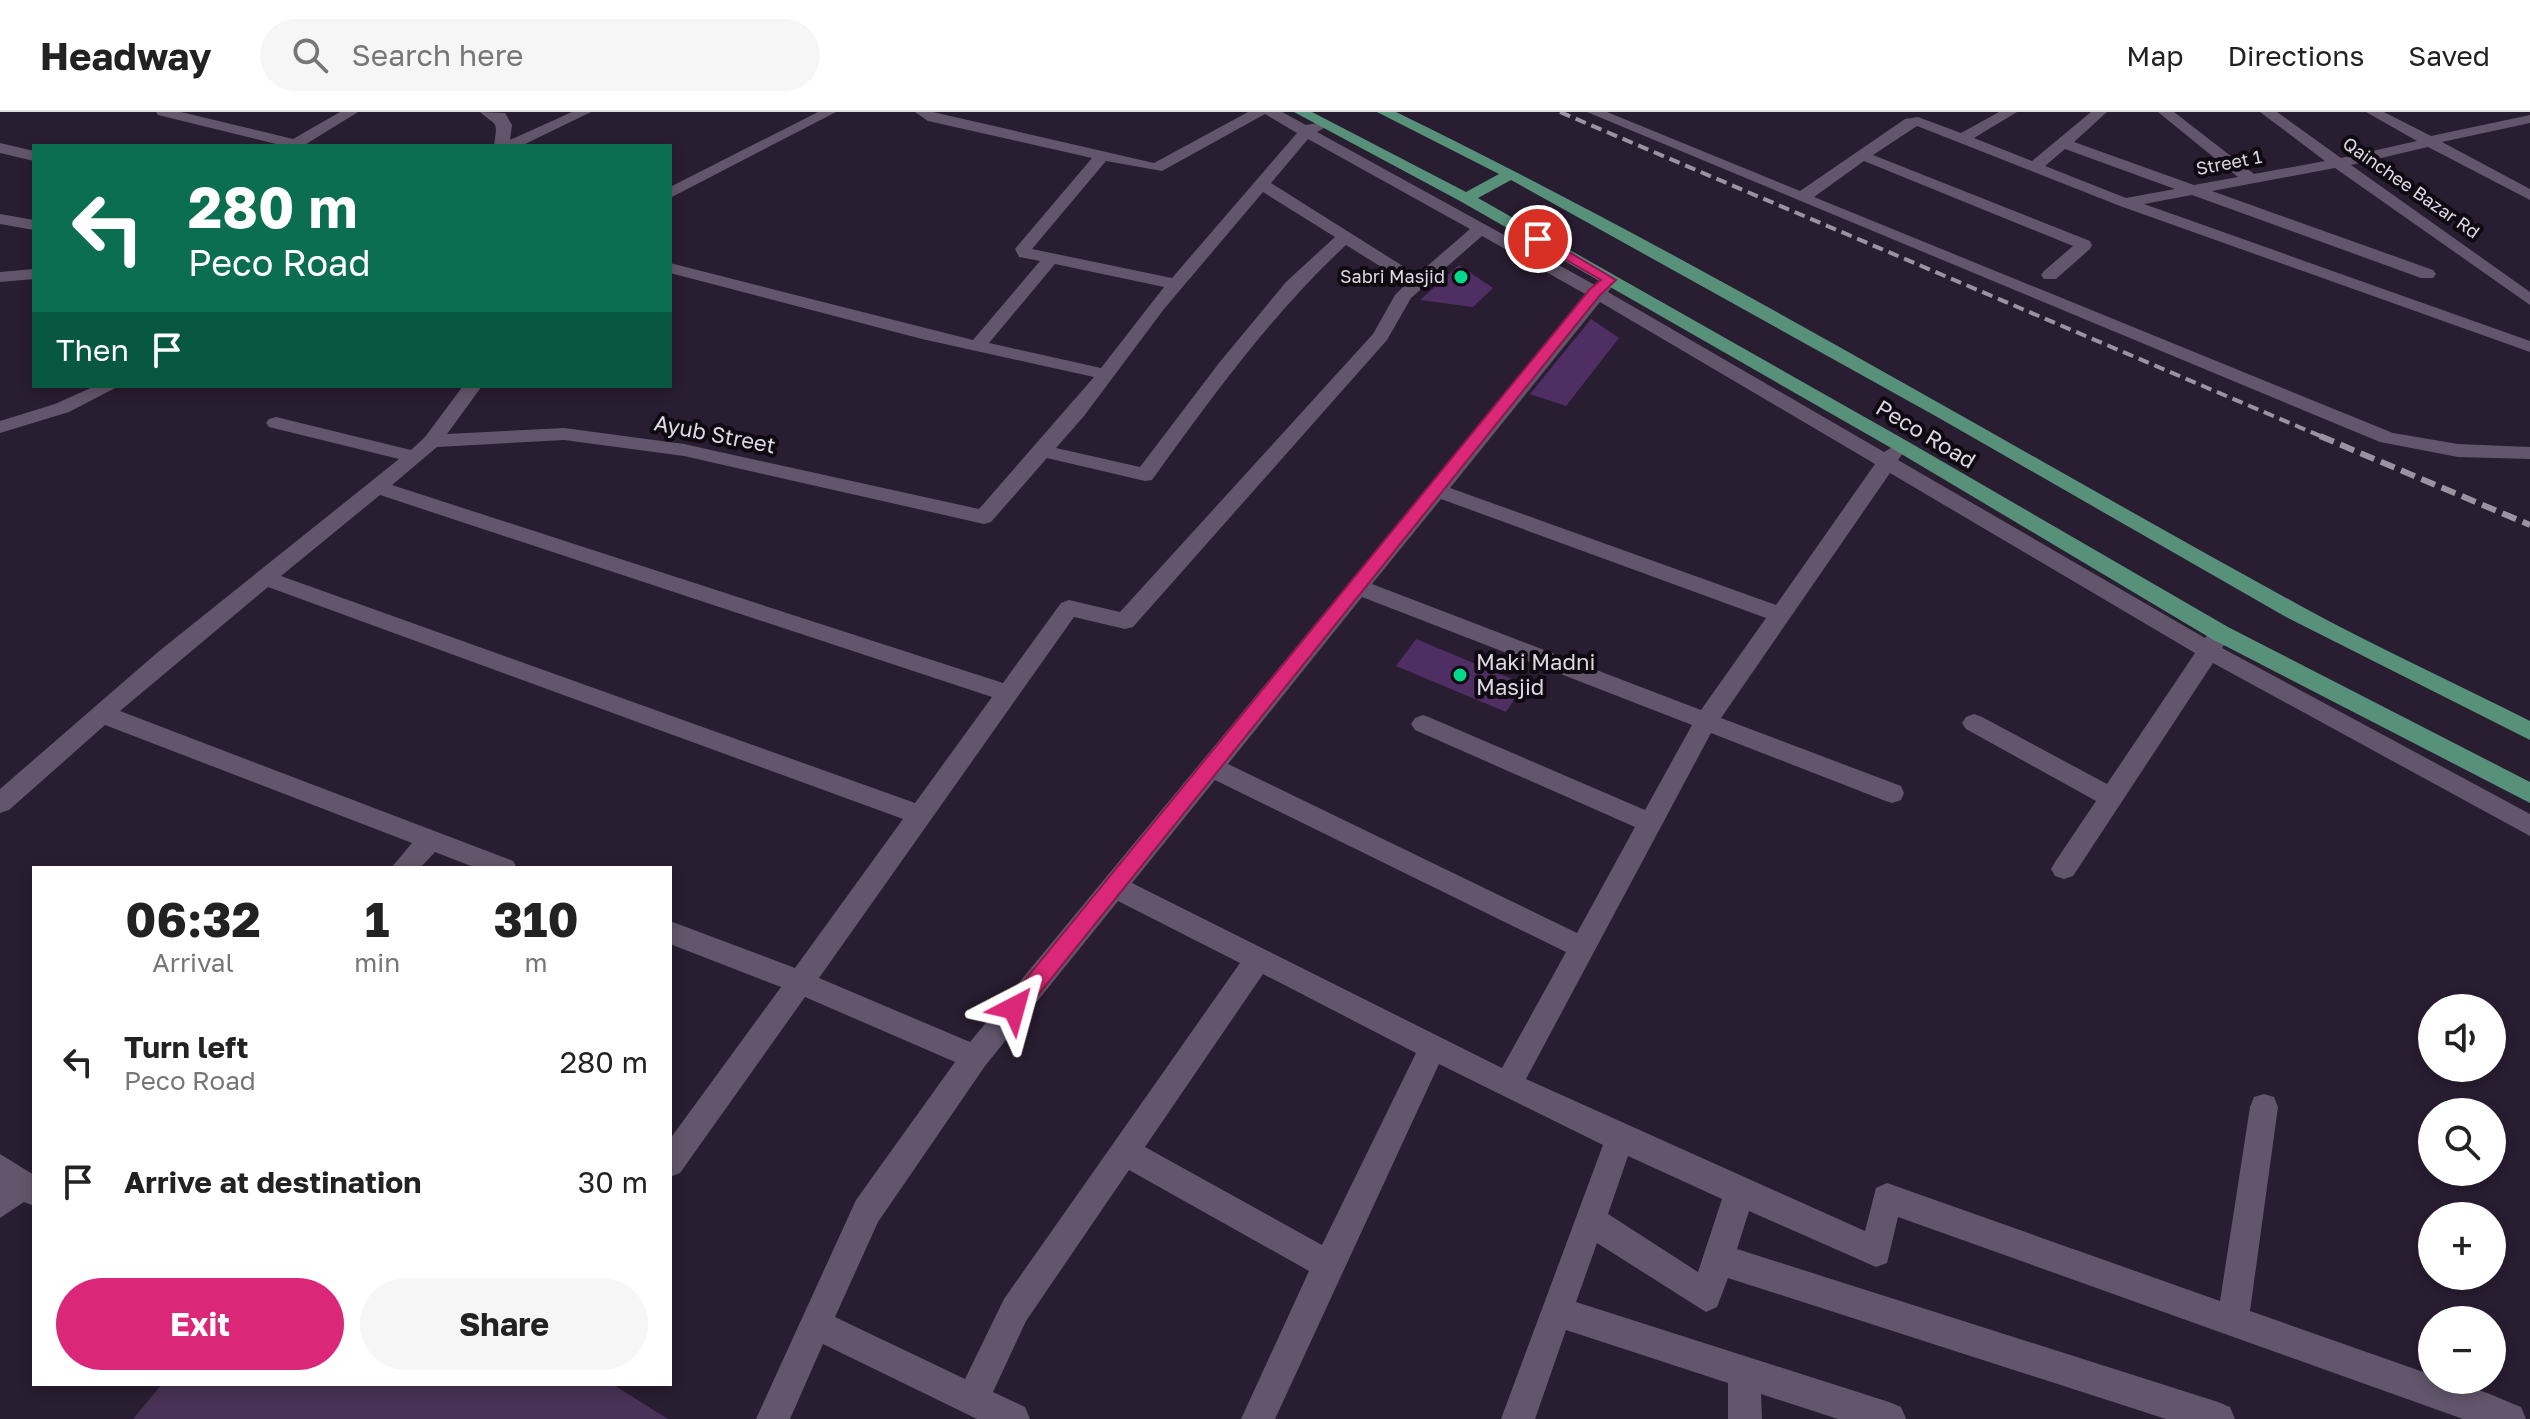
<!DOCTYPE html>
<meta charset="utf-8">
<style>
:root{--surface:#fff;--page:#f6f6f6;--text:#222;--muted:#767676;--line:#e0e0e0;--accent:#db2777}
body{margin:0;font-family:"Golos Text",sans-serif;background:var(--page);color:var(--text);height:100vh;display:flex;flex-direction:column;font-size:30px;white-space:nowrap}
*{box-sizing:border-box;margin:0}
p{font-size:26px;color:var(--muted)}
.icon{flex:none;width:44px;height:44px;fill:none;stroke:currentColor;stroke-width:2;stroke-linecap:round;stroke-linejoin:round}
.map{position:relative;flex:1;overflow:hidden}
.panel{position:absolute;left:32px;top:754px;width:640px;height:520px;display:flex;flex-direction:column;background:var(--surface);border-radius:0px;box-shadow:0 4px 12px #0003}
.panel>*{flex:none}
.banner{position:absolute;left:32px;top:32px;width:640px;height:244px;border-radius:0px;box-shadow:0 4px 12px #0003;background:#0b6e4f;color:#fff;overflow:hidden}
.buttons{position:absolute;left:2418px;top:882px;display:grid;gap:16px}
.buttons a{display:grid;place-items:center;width:88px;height:88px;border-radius:50%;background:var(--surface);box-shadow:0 4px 12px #0003;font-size:40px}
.pin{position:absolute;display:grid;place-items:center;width:68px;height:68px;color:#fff;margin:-34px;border:4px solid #fff;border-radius:50%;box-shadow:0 2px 8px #0007}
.me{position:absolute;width:88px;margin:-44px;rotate:39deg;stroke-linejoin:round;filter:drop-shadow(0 0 6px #0008)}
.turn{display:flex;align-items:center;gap:28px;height:168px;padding:0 24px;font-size:36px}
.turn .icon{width:104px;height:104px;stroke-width:2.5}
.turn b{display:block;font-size:56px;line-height:68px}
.then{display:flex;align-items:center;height:76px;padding:0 24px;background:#0003;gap:16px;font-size:30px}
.eta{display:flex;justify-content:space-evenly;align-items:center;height:136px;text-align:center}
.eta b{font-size:48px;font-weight:700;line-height:56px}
.cta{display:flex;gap:16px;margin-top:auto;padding:16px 24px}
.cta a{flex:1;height:92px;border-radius:48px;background:var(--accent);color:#fff;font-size:32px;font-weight:700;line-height:92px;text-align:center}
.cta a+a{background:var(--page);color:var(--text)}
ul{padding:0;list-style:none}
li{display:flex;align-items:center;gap:24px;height:120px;padding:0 24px}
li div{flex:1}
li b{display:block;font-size:30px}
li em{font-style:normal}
header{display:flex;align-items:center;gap:48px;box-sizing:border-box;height:112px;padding:0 40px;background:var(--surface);border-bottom:2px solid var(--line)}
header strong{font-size:38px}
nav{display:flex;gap:44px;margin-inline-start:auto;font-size:28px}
.search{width:560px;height:72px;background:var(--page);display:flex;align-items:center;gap:20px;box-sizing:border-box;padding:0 28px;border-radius:44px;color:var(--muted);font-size:30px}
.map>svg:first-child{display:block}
.green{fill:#483255}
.building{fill:#4f2e63}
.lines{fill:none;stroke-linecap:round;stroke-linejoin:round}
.minor{fill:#63566c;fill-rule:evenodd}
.major{fill:#57917a;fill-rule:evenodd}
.rail-far1{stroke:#9c92a2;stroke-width:4;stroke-dasharray:11 6;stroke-linecap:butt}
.rail{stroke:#9c92a2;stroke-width:6;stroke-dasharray:15 7;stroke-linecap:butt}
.route{fill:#db2777;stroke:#8e194d;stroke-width:2}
.poi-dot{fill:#03d98b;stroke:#0f0a12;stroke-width:3}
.labels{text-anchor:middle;stroke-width:8;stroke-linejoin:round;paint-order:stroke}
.far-street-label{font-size:18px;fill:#dfd7e4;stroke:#0f0a12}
.far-poi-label{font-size:18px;fill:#dfd7e4;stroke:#0f0a12;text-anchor:end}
.street-label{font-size:22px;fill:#dfd7e4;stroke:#0f0a12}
.poi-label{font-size:22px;fill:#dfd7e4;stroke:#0f0a12;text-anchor:start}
</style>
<header>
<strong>Headway</strong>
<div class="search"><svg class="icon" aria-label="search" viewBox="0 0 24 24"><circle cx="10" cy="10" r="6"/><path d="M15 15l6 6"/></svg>Search here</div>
<nav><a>Map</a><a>Directions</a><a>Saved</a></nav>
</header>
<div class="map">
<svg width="2530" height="1307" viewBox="0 0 2530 1307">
<rect width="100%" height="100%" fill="#291d31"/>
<path class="green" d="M162,1272H612L668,1307H133Z"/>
<path class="building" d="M1459,153L1493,176L1473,195L1420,188Z
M1591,207L1619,226L1566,294L1530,282Z
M1416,527L1524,572L1506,600L1396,554Z"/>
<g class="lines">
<path class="minor" d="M156,0H181L293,27L340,0H358L303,34H284L158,3Z
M480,0L505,1L512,13L510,28L572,0H591L521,34H494C498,7 497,15 480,0Z
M818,0H836L670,86V75Z
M915,0H933L1154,51L1248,0H1282L1306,13L1324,10V16L1317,20L1595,173L1599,168H1611L1614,172L1608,180L1884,340L1894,334L1901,336L1904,340L1898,348L2205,526C2211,518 2216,518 2225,520L2228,526L2222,536L2530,702V724L2213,551L2073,764L2064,767L2055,764L2051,757L2055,750L2096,689L1966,617L1962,611L1966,605L1974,602L1982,605L2107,672L2195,541L1890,361L1721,606L1901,674L1904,681L1901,688L1892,691L1883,688L1711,621L1526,967L1865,1119L1876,1076L1887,1071L2220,1189L2250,995L2254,985L2264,982L2274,985L2278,995L2250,1199L2432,1263V1268C2461,1268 2494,1284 2521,1295L2526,1307H2463L1898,1105L1887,1151L1876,1155L1749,1099L1737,1137L2218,1290L2230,1295L2235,1307H2166L1728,1166L1717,1195L1706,1200L1597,1131L1576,1190L1889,1290L1901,1295L1906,1307H1838L1761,1282L1762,1307H1728V1271L1566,1218L1535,1307H1501L1603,1033L1439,952L1275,1307H1241L1309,1159L1129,1058L1026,1209L993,1280L1025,1295L1030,1307H977L823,1232L790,1307H756L856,1088L955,950L805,885L680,1061L670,1065V1027L781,875L670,832V809L795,856L903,707L268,475L120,599L513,749L517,756H476L435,740L420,756H391L412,731L105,613L9,698L0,701V677L158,540L399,347L269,315L266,311L269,307L276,305L411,338L425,325L463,274H482L447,322L564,316L684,332L979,397L1094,265L922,227L670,161V151L973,228L1040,149L1019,145L1015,137L1092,46L928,9ZM1265,2L1297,21L1172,166L1032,137L1106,49L1162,59ZM1308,27L1470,117L1417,163L1271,71ZM1263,80L1335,125L1286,170L1219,251L1140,355L1056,336L1084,304L1164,197ZM1482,124L1587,183L970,930L819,866L1074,505L1125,517L1133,515L1387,228L1411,186ZM1346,133L1407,171L1395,183L1373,222L1120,500L1069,488L1061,491L1003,571L392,373L437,335L564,328L684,344L984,412L991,410L1047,346L1145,369L1152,368C1213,284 1270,204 1346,133ZM1055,152L1164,175L1101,256L989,231ZM1600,190L1875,352L1776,493L1450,376ZM380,383L992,585L915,691L281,464ZM1441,387L1766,506L1701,598L1372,472ZM1362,485L1692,613L1645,698L1431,606L1423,603L1415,606L1411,612L1415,618L1635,715L1577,821L1228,652ZM1215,668L1566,840L1502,956L1132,771ZM1118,789L1240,851L1004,1187L965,1267L835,1205L878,1110L985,954ZM1263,862L1416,941L1322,1133L1145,1035ZM1628,1044L1722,1087L1698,1160L1608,1102Z
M1587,0H1607L1800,79L1905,7L1918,5L1961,21L1999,0H2017L1974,26L2032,49L2091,0H2107L2074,30L2194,73L2238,65L2158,0H2174L2254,62L2325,49L2260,0H2277L2341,46L2417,29L2366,0H2384L2431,24L2530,3V11L2442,30L2530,77V88L2428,35L2351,53L2530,180V193L2335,56L2212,79L2433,158L2436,162L2433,166H2421L2192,83L2144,92L2530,229V240L2120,94L1917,14L1873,43L2090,129L2092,133L2090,137L2056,167H2044L2041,163L2044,159L2073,134L1864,49L1814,85L2393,321L2458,332L2530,335V347L2458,345L2380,330ZM2065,37L2175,77L2126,86L2045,54Z
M0,31L34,39V49L0,41Z
M0,102L34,108V118L0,112Z
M34,157V167L0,170V160Z
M95,274H119L69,300L0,321V309L55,292Z
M0,1042L34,1063V1094L24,1090L0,1106Z"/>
<path class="major" d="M1294,0H1312L1466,80L1499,62L1377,0H1396C1704,150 1998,328 2299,493C2374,534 2453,570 2530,609V628L2286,505L1939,306L1511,68L1478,86L1907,329L2228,515L2530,670V691L2212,527L1893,337L1460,89Z"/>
<path class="rail-far1" d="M1560,0L2325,326"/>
<path class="rail" d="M2320,324L2530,413"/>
</g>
<path class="route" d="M1533,124H1542L1616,168L1600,183L1022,903L1014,905L1007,903L1004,896L1007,890L1590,177L1601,168L1533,129Z"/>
<g class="poi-dot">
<circle cx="1461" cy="165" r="8"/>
<circle cx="1460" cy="563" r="8"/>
</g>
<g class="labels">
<g class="far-street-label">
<text transform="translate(2229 51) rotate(-11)" y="6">Street 1</text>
<text transform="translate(2411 76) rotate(35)" y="6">Qainchee Bazar Rd</text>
</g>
<g class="far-poi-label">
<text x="1445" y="171">Sabri Masjid</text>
</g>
<g class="street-label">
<text transform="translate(715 322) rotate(11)" y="8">Ayub Street</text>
<text transform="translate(1926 322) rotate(31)" y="8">Peco Road</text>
</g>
<g class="poi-label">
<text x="1476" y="558">Maki Madni<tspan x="1476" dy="25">Masjid</tspan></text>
</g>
</g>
</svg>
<div class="buttons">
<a><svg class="icon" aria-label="sound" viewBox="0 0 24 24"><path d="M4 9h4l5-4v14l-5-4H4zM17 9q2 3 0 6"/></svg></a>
<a><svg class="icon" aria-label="search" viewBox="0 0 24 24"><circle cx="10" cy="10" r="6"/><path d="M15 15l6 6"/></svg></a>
<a>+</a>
<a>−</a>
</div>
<div class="pin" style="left:1538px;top:127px;background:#d93025"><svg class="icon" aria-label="arrive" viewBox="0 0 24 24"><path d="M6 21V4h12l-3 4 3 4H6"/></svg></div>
<svg class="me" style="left:1014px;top:896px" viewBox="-20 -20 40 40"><path d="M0-17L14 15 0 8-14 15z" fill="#db2777" stroke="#fff" stroke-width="4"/></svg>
<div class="banner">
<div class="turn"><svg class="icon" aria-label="left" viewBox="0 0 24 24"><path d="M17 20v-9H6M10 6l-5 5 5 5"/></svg><div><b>280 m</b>Peco Road</div></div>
<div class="then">Then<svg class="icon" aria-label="arrive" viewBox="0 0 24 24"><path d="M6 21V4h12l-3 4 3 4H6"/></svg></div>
</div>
<section class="panel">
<div class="eta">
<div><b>06:32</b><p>Arrival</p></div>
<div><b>1</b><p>min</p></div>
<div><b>310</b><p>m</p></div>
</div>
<ul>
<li><svg class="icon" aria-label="left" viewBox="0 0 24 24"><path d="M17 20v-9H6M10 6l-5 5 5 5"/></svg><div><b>Turn left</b><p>Peco Road</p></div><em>280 m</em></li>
<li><svg class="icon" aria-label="arrive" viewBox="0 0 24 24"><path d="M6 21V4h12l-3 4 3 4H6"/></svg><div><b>Arrive at destination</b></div><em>30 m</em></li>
</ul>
<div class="cta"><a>Exit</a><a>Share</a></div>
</section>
</div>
